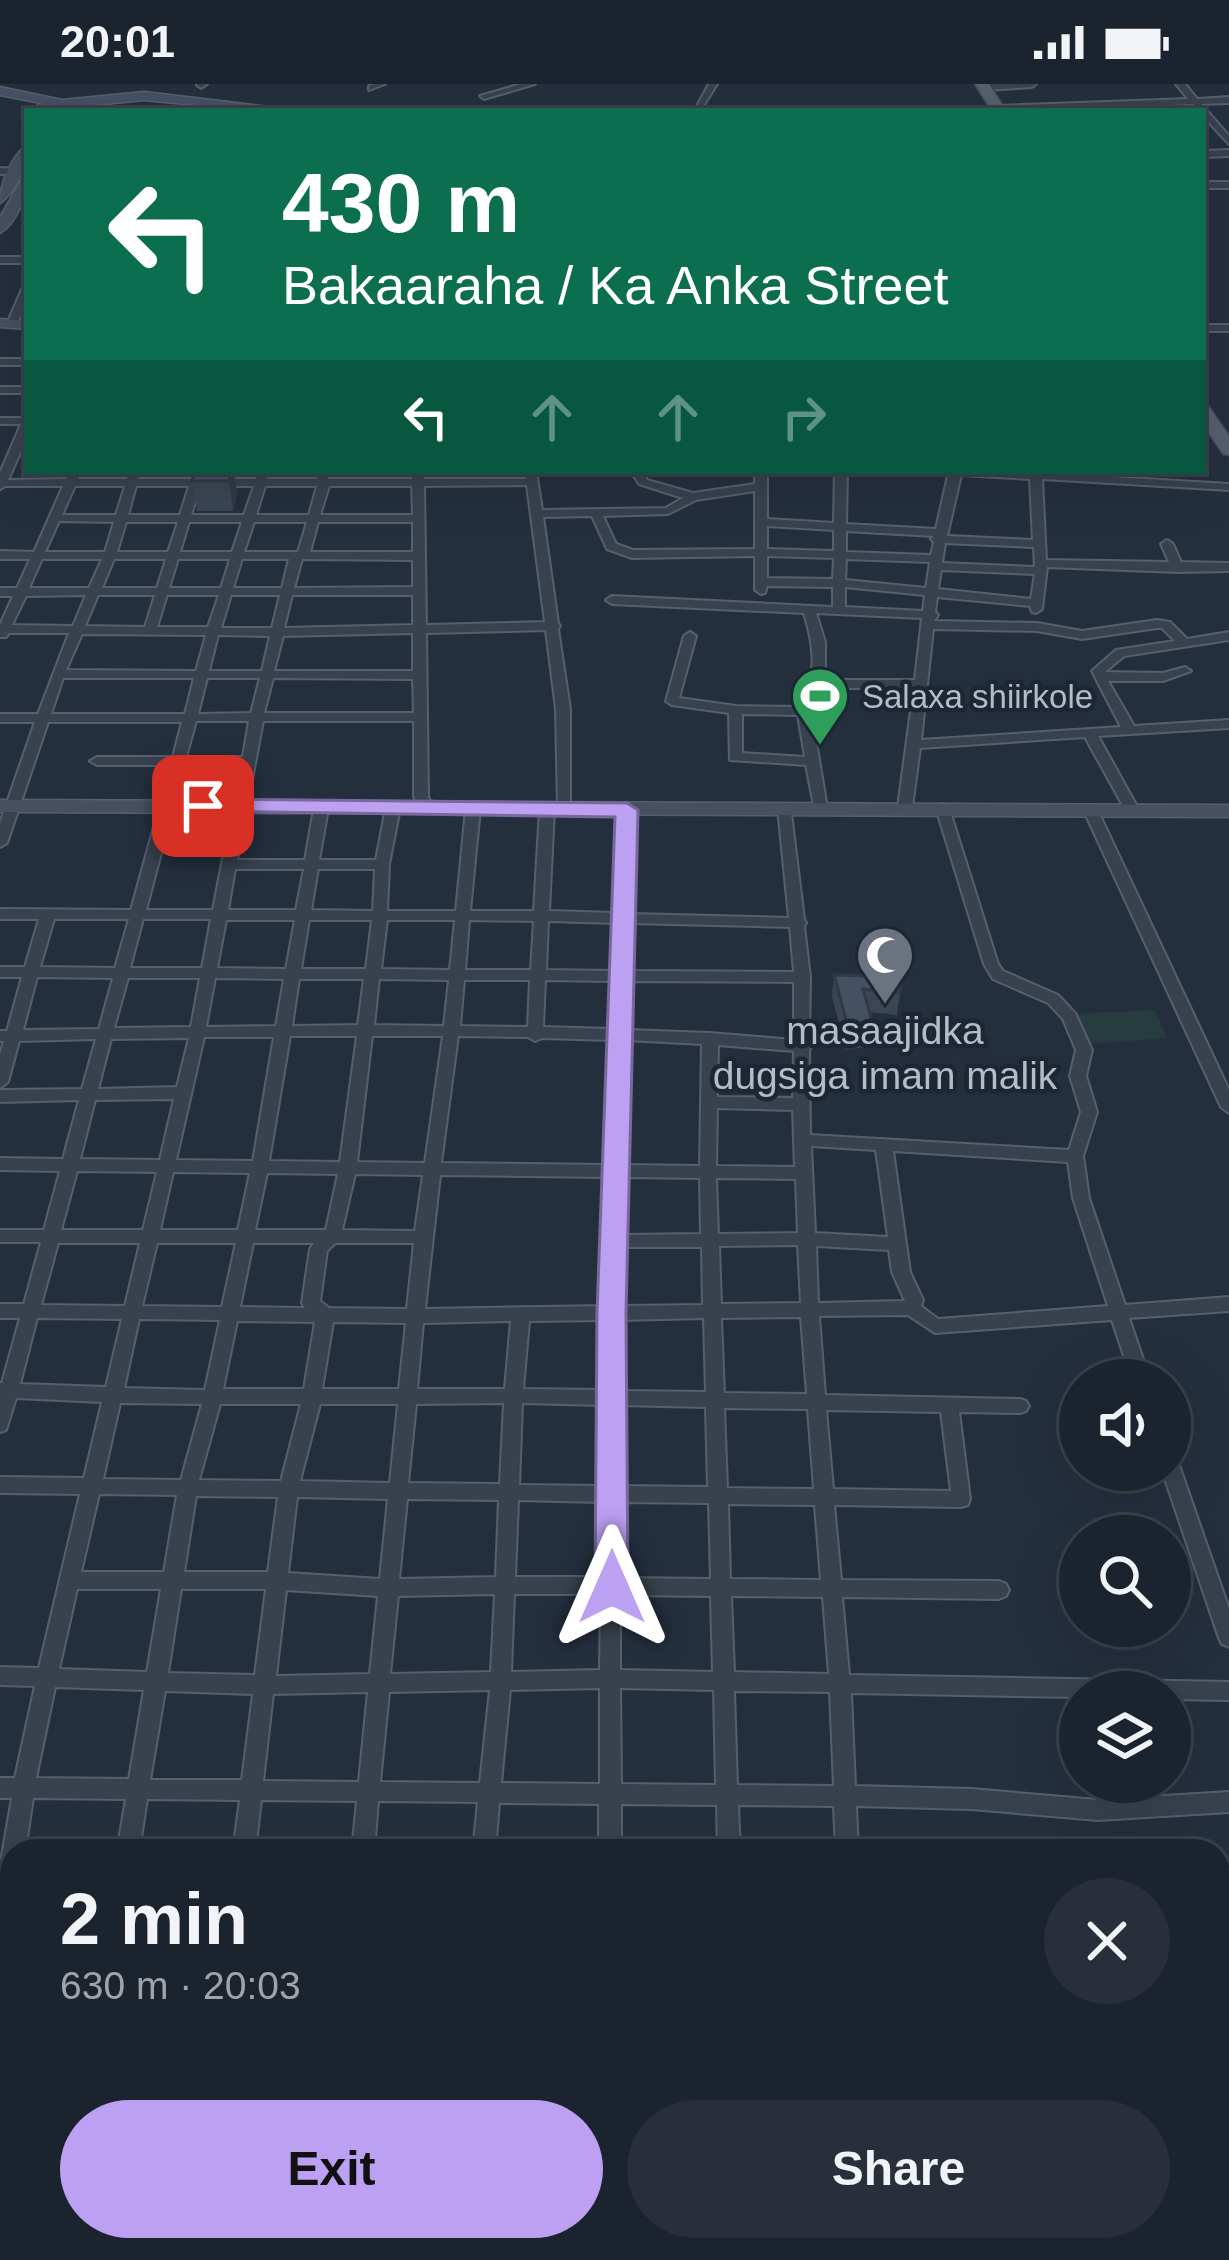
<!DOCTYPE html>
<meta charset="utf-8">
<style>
:root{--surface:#1b232e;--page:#282f3a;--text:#f1f3f6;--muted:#a0a4aa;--line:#39404a;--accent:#bca0f2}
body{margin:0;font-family:Arial,sans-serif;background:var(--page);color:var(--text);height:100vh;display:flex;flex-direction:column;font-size:45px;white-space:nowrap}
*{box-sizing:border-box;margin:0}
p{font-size:39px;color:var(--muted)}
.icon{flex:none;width:66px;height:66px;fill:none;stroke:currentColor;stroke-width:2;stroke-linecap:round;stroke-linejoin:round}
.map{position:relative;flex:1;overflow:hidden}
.sheet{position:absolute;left:0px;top:1755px;width:1230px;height:423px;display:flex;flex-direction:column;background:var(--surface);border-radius:36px 36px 0 0;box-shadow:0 12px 48px #0002,0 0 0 3px var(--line)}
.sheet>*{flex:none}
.top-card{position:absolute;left:24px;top:24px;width:1182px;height:366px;border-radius:0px;box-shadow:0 12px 48px #0002,0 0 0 3px var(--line);background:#0b6e4f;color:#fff;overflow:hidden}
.tools{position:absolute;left:1059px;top:1275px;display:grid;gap:24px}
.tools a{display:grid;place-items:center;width:132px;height:132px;border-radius:50%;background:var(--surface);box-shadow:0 12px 48px #0002,0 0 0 3px var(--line);font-size:60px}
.pin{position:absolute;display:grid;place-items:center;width:102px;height:102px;color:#fff;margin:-51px;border-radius:24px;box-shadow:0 6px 18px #0006}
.me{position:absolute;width:132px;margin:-66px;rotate:0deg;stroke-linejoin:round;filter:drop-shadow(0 0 9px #0008)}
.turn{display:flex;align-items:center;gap:42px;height:252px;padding:0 60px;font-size:54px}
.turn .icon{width:156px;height:156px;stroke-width:2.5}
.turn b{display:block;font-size:84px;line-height:102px}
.lanes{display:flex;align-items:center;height:114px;padding:0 60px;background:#0003;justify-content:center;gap:60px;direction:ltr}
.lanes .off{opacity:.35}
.round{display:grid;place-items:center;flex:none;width:126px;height:126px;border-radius:63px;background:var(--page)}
.overview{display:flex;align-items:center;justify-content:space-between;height:204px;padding:0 60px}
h1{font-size:72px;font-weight:700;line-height:90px}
.action{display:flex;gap:24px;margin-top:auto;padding:24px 60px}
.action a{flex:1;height:138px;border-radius:72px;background:var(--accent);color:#111;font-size:48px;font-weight:700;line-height:138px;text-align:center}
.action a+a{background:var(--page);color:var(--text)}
.status{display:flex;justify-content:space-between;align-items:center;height:84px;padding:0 60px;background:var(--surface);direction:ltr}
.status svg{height:33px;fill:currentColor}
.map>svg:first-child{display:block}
.green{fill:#263c3f}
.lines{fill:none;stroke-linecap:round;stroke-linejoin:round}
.street-casing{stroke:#565f6c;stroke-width:4}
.secondary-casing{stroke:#565f6c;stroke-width:3}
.primary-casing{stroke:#414a57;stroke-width:3}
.street{fill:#38414e;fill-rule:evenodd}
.secondary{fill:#465061;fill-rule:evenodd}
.primary{fill:#56606e;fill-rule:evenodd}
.wall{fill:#3b4654}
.shaded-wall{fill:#303945}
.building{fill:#455162;stroke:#303945;stroke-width:3}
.route{fill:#bca0f2;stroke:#7a689d;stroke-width:3}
.labels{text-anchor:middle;stroke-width:9;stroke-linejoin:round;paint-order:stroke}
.far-poi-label{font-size:33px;fill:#b4bcc9;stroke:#1d2633;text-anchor:start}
.poi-label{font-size:39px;fill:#b4bcc9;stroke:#1d2633}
</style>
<div class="status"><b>20:01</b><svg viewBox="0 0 49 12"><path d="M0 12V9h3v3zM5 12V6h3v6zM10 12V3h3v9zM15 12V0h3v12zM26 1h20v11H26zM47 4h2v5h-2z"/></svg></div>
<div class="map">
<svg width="1229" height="2176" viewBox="0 0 1229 2176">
<rect width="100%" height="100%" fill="#242f3e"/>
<path class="green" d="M1155,926L1167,954L1087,960L1073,930Z"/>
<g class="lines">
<g class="street-casing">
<path id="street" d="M207,0L201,4L197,1V0Z
M374,0H385L369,6V2Z
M521,0H535L484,15L480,12Z
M709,0H717L702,24H696Z
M992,0H1036L1032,3L984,6L980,3Z
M1176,0H1185L1197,15L1229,13V19L1201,20L1229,52V60L1203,32V27H1199L1193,20L1013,27L994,25L998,22L1188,15Z
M1229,66V72L1203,73V67Z
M0,84L27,85V91L0,90Z
M1203,98H1229V104H1203Z
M0,173H27V179H0Z
M27,202V217L17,240L8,242L7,240L22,205Z
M1203,241H1229V247H1203Z
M0,275H27V281H0Z
M0,303H27V309H0Z
M0,334H27V353L8,396L66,395L70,387H82L78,395H127L129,387H141L138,395H191L193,387H205L202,395H256L258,387H270L267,395H317L316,387H328V395H412V387H424V395H526V387H536L542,426L666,424L683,414L639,400L631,387H643L647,396L693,409L755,400V387H767V435L834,439L835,387H847L846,440L936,445L949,387H1013L1229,400V406L1042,395L1046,476L1169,478L1161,460L1167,456L1173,460L1181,478L1229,479V487L1178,488L1047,483L1042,525L1036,529L1032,528L1030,522L937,513L935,528L938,531L934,537L1037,539L1082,547L1157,536L1170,538L1187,555L1229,548V556L1124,572L1105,588L1163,589L1185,583L1191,587L1163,597H1108L1134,642L1229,636V644L1098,652L1139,726L1137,729H1127L1085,653L920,664L912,723L905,727L900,726L898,723L914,604H822L811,627L827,724L820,728L815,727L806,681L730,676L729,629L672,621L666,617L684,552L690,548L696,552L679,614L736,622L800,623C817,589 815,565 804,529L612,520L606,516L612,512L833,523V503L767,502L765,509L761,510L755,506V472L632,474L607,465L592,432L543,433L558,539L560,542L558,545L570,625V728L565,729L558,725L556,625L546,546L426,549L428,713L430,717L443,721V727L419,723L414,713V637H263L237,776H305L314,725L321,721L328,725L319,776H376L386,724L393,720L400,724L389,780L387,827H456L466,725L473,721L480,725L470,827H534L540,725L547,721L554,725L549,827L616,829L620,726L627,722L634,726L631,830L789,834L778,724L785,720L790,721L804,835L806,839L804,842L810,893L809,958L812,962L809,966L810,1051L1069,1066L1081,1028L1070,992L1076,966L1063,935L1048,919L993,895L984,880L936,724L943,720L948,721L998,880L1003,887L1058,911L1075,929L1092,966L1086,992L1097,1028L1083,1072L1089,1114L1125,1221L1229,1213V1227L1129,1234L1150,1296H1132L1112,1236L935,1249L908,1231L819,1232L825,1311L1020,1315L1026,1317L1029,1322L1026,1327L1020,1329L959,1328L970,1415L968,1421L961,1423L834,1421L841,1496L999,1497L1006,1500L1009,1506L1006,1512L999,1515L842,1513L849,1591L1229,1598V1616L1170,1615V1608H1080V1613L851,1609L855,1702L971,1705L1098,1716L1229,1708V1728L1098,1736L971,1725L856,1722L858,1767H836L834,1722L738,1721L740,1767H718L717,1721L621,1720V1767H599V1720L499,1719L495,1767H473L478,1718L378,1717L374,1767H352L357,1717L261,1716L255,1767H233L240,1716L147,1715L139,1767H117L126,1715L33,1714L25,1767H12L11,1839L8,1847L0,1850V1783L12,1714H0V1694H15L35,1602L0,1601V1583L39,1584L80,1410L0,1409V1393L84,1394L102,1318L16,1314L6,1346L0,1348V1299H2L20,1234H0V1220H24L41,1158H0V1146H44L60,1087L0,1086V1074L63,1075L79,1016L0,1018V1006L82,1005L96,955L19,957L8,998L0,1004V971L4,957H0V947H7L22,893H0V883H25L39,835H0V825L131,826L171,681H97L90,677L97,673H173L182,638H48L7,759L0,763V739L35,638H0V630H38L69,549H9L6,553H0V541L13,512H0V504H17L30,475H0V467L34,468L63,402H5L0,405V389L21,340H0ZM961,391L1030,395L1033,456L947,452ZM527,401L545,538L426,541L424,402ZM75,402H125L116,431H62ZM136,402H189L180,431H128ZM200,402H254L244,431H191ZM265,402H317L309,431H256ZM329,402H412L413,431H320ZM755,407V465L633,466L616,460L603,432L668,430L696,416ZM59,437L114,438L105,468H45ZM126,438H178L168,468H117ZM189,438H242L232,468H180ZM254,438H307L298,468H244ZM318,438H413V468H310ZM767,442L834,446V467L767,465ZM846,447L934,452L931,455L934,458L931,471L846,468ZM945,459L1034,463L1035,483L942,479ZM767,472L834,474L833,495L767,494ZM42,475H102L89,504H29ZM114,475H166L157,504H102ZM178,475H230L221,504H169ZM242,475H289L282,504H233ZM302,475L413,476V503L294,504ZM846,475L930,478L926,504L845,496ZM941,486L1035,490L1031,515L938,505ZM845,503L925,511L923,527L845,523ZM86,511L73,542L12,541L26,512ZM98,511H155L145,543L85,542ZM167,511H219L208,543H157ZM231,511H280L272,544H221ZM292,511H413V541L284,544ZM816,529L922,534L915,596H825V558ZM1157,544H1162L1175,557L1116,566L1092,587L1121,643L921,656L933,545L1037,547L1082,555ZM413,549V587H274L283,552ZM82,550L206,551L196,587L66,586ZM218,551L270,552L262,587H209ZM63,594H194L185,630H51ZM207,594H260L251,629L198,630ZM273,594L413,595L414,629H264ZM742,630L798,631L805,673L742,669ZM196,637H249L243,673H186ZM184,681H241L213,826H146ZM235,785H304L296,826H228ZM318,785H375L373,827L311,826ZM54,835H129L115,884L40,883ZM143,835H211L202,884H130ZM226,836H295L286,885L217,884ZM309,836H372L366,885H301ZM387,836H455L450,886L381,885ZM469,836L534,837L531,886H465ZM548,837L616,839L614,887L546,886ZM631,839L790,843L794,888L629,887ZM37,893L113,894L99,945L23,946ZM128,894H200L191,943L114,944ZM215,894L284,895L276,942L206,943ZM299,895H364L358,941L292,942ZM379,895L449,896L444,942L374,941ZM464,896H530L528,943L460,942ZM545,896L614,897L612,945L543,943ZM629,897L794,898V956L710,949L628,946ZM290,952H357L340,1078L269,1077ZM372,952H443L425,1079L357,1078ZM458,952L528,953L535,957L542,954L612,956L607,1081L441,1079ZM204,953H274L253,1077L176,1076ZM189,954L177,1003L98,1005L111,955ZM627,956L702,960L700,1082L624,1081ZM718,961L794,967L793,1014L717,1013ZM174,1015L160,1076L80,1075L95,1016ZM717,1024L793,1026L795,1083L716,1082ZM811,1062L876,1066L888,1153L815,1149ZM893,1067L1068,1078L1073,1114L1108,1222L938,1235L921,1222L923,1216L910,1188ZM77,1087L157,1088L143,1146H61ZM173,1088L250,1089L238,1146H160ZM267,1089L338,1090L326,1146H255ZM355,1090L423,1091L415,1147L342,1146ZM440,1091L607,1093L602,1222L425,1225ZM624,1093L700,1094L701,1150L622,1151ZM716,1094L796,1095L798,1149L718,1150ZM58,1159H140L125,1222L41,1221ZM157,1159H236L222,1223L142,1222ZM253,1159H314L310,1165L302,1219L305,1224L240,1223ZM335,1159H414L407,1225L329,1224L320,1217L327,1167ZM798,1161L801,1219L721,1220L719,1162ZM816,1162L889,1166L892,1188L905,1217L818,1219ZM622,1163H702L703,1221L620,1222ZM801,1233L807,1310L724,1309L721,1234ZM37,1234L122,1235L106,1303L20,1300ZM704,1234L706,1308L620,1307V1236ZM139,1235L220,1236L205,1306L124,1304ZM602,1236V1306L523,1305L529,1237ZM237,1237L315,1238L304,1305H223ZM511,1237L505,1305H417L423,1239ZM333,1238L406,1239L399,1305H322ZM120,1319L202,1320L181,1396L103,1395ZM504,1319L500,1400L408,1399L416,1320ZM522,1319L602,1321L601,1402L519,1401ZM220,1320H301L281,1397L199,1396ZM320,1320H398L390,1399L300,1397ZM620,1321L706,1323L708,1403L620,1402ZM724,1324L808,1325L814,1405L727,1404ZM826,1326L941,1328L951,1407L833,1405ZM99,1410L177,1411L164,1488H81ZM196,1412L278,1413L268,1488H184ZM297,1413L388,1415L380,1495L288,1489ZM407,1415L499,1416L496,1493L399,1495ZM518,1416L601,1418V1493H515ZM620,1418L709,1419L711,1495L620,1494ZM728,1420L815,1421L821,1496L730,1495ZM77,1505H161L147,1588L59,1585ZM181,1505H266L255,1591L168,1589ZM286,1506L378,1512L370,1590L276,1592ZM495,1510L491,1588L390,1590L398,1512ZM514,1510H601L600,1586L511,1588ZM620,1511L711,1512L713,1588L620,1586ZM731,1512L823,1513L829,1590L734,1588ZM55,1603L144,1606L129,1695L36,1694ZM600,1604V1700L501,1699L510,1606ZM620,1604L714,1606L716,1701L621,1700ZM490,1606L480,1699L380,1698L389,1608ZM165,1607L253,1610L242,1696H150ZM734,1607L830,1608L834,1702L737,1701ZM368,1608L359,1698L263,1697L273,1610Z
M1091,723L1098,727L1229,1006V1029L1221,1023L1084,727Z
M1170,1373L1177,1376L1179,1381L1229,1525V1563L1222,1560L1219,1554L1162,1386H1170Z
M0,1946H12V1968H0Z
M1218,1961L1227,1965V1981L1219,1985Z
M0,2084H12V2108H0Z
M44,2166H68L67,2176H43Z
M313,2166H337L336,2176H312Z
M451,2166H475V2176H451Z
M587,2166H611L610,2176H586Z
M720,2166H744L745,2176H721Z
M852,2166H876L877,2176H853Z
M989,2166H1013V2176H989Z"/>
</g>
<g class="secondary-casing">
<path id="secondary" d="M0,3L62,16L144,8L303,27H259L144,16L43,26L37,22L41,19L0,11Z
M27,61C27,81 16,108 0,119C0,99 11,73 27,61Z
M27,96C27,114 15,140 0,149V133L21,97Z
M0,235L27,237V245L0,243Z
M0,716L1229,721V733L0,728Z"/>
</g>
<g class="primary-casing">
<path id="primary" d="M975,0H989L1006,27H992Z
M1203,322L1209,323L1229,352V371L1223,370L1203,340Z"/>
</g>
<use href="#street" class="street"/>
<use href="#secondary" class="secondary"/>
<use href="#primary" class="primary"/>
</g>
<path class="wall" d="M195,387H234L237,409L233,427H197L192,397Z
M834,891L902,893L897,931L869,928L873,941L870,963L846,965L832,913Z"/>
<path class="shaded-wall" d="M231,387H234L237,409L233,427L229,397Z"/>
<path class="building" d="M195,387H231L229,397H192Z
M834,891L902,893L900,909L863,905L873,941L848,943Z"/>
<path class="route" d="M203,715L627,719L638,726L626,1229L628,1503L623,1513L612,1517L600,1513L595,1503L597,1229L615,733L195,727V717Z"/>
<defs>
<g id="stadium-pin" transform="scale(3)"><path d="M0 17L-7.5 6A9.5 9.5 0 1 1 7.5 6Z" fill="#2e9e5b" stroke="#1d2633"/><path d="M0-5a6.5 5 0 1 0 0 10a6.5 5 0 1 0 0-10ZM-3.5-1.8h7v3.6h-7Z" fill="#fff"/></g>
<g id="mosque-pin" transform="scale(3)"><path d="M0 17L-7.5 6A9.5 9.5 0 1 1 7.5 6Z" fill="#6b7280" stroke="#1d2633"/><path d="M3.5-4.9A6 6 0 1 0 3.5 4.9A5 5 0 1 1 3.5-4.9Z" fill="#fff"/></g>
</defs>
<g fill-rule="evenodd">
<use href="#stadium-pin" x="820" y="612"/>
<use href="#mosque-pin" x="885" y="871"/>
</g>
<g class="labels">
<g class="far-poi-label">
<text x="862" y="624">Salaxa shiirkole</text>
</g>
<g class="poi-label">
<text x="885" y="960">masaajidka<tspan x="885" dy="45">dugsiga imam malik</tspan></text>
</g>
</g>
</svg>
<div class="tools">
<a><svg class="icon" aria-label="sound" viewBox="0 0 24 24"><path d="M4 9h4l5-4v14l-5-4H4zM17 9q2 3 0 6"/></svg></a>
<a><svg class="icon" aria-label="search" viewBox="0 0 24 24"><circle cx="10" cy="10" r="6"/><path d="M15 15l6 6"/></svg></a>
<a><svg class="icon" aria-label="layers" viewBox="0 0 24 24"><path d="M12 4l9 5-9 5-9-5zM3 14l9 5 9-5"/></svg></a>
</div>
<div class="pin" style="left:203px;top:722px;background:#d93025"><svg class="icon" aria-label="arrive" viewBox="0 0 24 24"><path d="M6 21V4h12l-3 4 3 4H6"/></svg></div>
<svg class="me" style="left:612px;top:1503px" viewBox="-20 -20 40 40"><path d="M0-17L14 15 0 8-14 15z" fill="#bca0f2" stroke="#fff" stroke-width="4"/></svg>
<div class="top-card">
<div class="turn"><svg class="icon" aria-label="left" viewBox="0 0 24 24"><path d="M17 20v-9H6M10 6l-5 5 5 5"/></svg><div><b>430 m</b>Bakaaraha / Ka Anka Street</div></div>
<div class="lanes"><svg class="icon" aria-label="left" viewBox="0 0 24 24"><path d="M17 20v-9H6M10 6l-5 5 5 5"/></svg><svg class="icon off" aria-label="ahead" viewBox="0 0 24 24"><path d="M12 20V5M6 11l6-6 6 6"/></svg><svg class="icon off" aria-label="ahead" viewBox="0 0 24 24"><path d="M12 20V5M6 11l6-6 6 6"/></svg><svg class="icon off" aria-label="right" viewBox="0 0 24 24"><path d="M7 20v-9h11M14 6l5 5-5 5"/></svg></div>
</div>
<section class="sheet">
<div class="overview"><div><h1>2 min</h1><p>630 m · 20:03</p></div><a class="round"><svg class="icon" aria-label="close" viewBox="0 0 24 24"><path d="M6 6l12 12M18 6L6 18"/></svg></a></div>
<div class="action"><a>Exit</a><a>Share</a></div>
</section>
</div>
